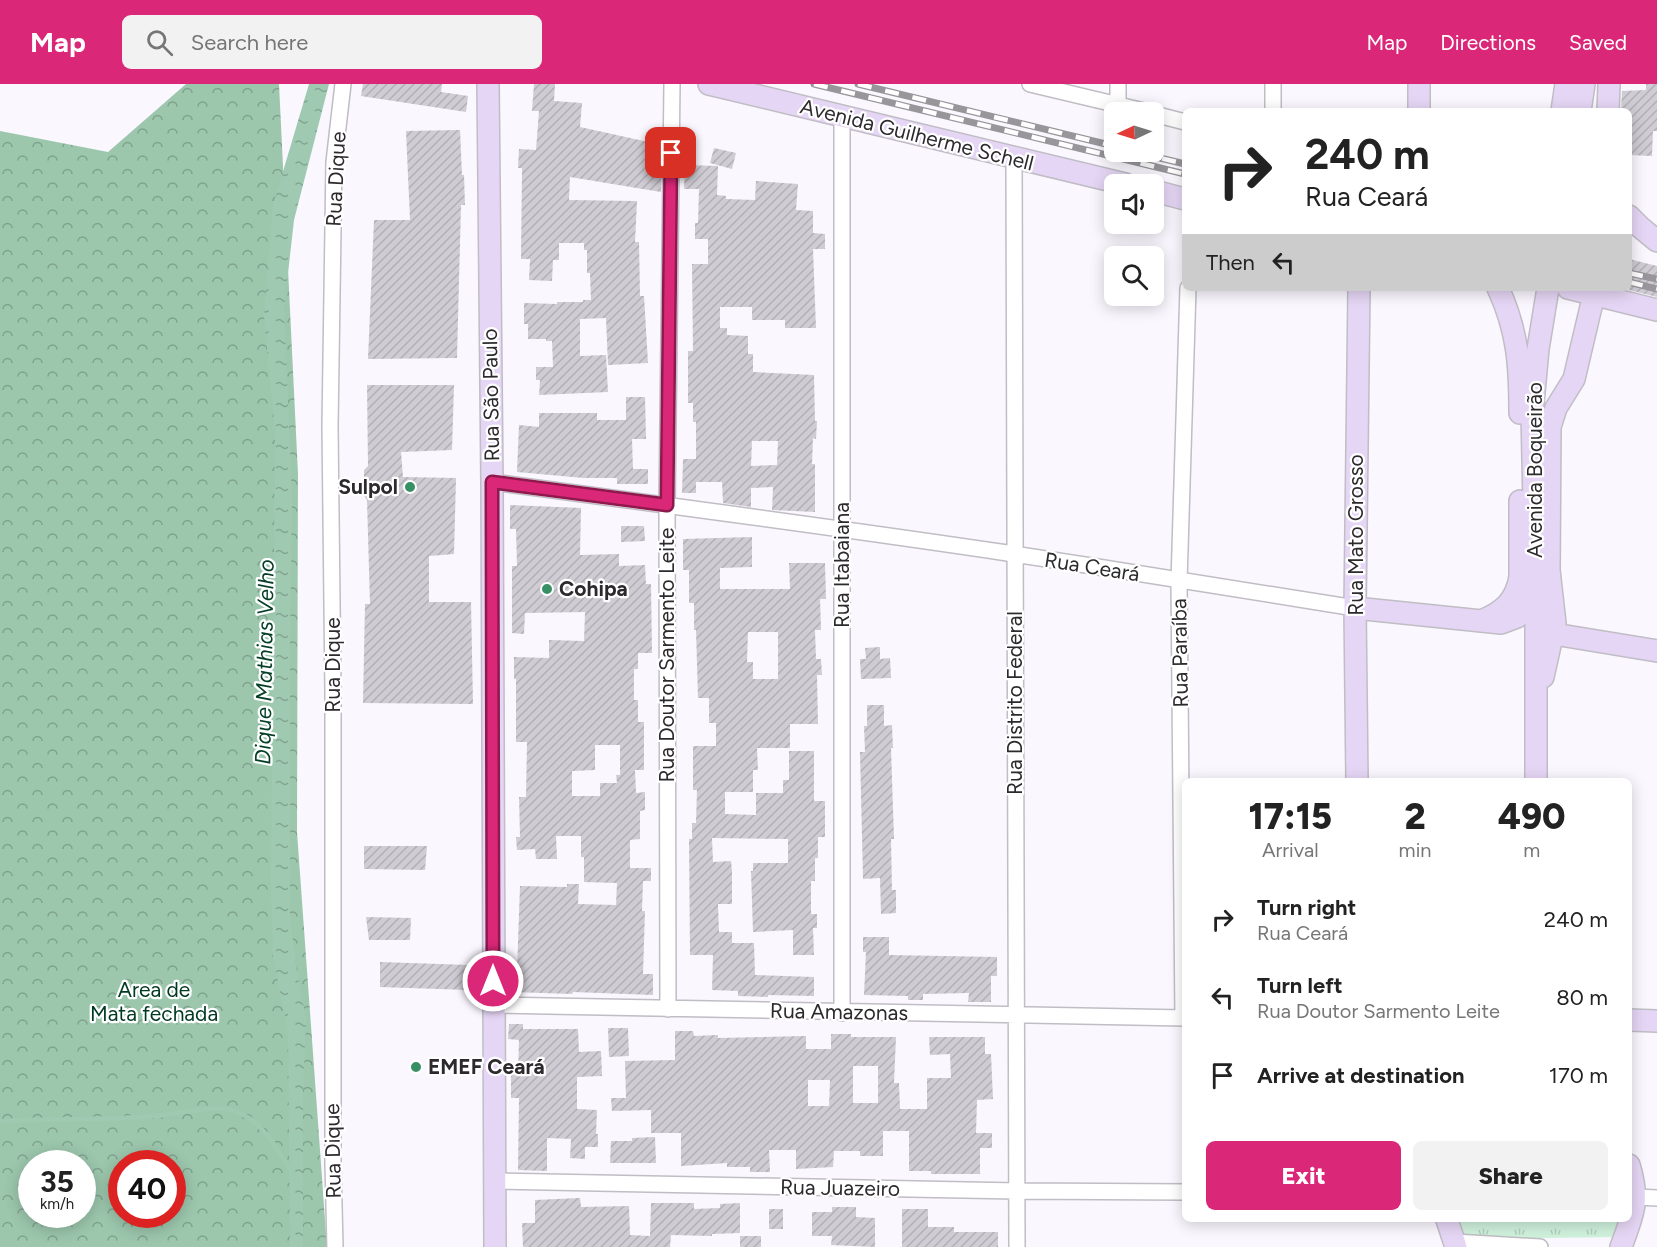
<!DOCTYPE html>
<meta charset="utf-8">
<style>
:root{--surface:#fff;--page:#f2f2f2;--text:#222;--muted:#767676;--accent:#db2777}
body{margin:0;font-family:Figtree,sans-serif;background:var(--page);color:var(--text);height:100vh;display:flex;flex-direction:column;font-size:22px;white-space:nowrap}
*{box-sizing:border-box;margin:0}
p{font-size:20px;color:var(--muted)}
.icon{flex:none;width:33px;height:33px;fill:none;stroke:currentColor;stroke-width:2;stroke-linecap:round;stroke-linejoin:round}
.map{position:relative;flex:1;overflow:hidden}
.details{position:absolute;left:1182px;top:694px;width:450px;height:444px;display:flex;flex-direction:column;background:var(--surface);border-radius:9px;box-shadow:0 3px 15px #0003}
.details>*{flex:none}
.banner{position:absolute;left:1182px;top:24px;width:450px;height:183px;border-radius:9px;box-shadow:0 3px 15px #0003;background:#fff;color:var(--text);overflow:hidden}
.needle{width:39px;rotate:266deg}
.fabs{position:absolute;left:1104px;top:18px;display:grid;gap:12px}
.fabs a{display:grid;place-items:center;width:60px;height:60px;border-radius:9px;background:var(--surface);box-shadow:0 3px 15px #0003;font-size:30px}
.speed{position:absolute;left:18px;top:1066px;display:flex;gap:12px;font-size:30px;font-weight:700;text-align:center}
.speed>*{display:grid;place-content:center;width:78px;height:78px;border-radius:50%;background:var(--surface);box-shadow:0 3px 15px #0003;line-height:1}
.speed small{font-size:15px;font-weight:400}
.speed .limit{border:9px solid #d22;background:#fff;color:#111}
.pin{position:absolute;display:grid;place-items:center;width:51px;height:51px;color:#fff;margin:-26px;border-radius:12px;box-shadow:0 3px 9px #0006}
.me{position:absolute;width:66px;margin:-33px;rotate:0deg;stroke-linejoin:round;filter:drop-shadow(0 0 4px #0008)}
.turn{display:flex;align-items:center;gap:21px;height:126px;padding:0 24px;font-size:27px}
.turn .icon{width:78px;height:78px;stroke-width:2.5}
.turn b{display:block;font-size:42px;line-height:51px}
.then{display:flex;align-items:center;height:57px;padding:0 24px;background:#0003;gap:12px;font-size:22px}
.eta{display:flex;justify-content:space-evenly;align-items:center;height:102px;text-align:center}
.eta b{font-size:36px;font-weight:800;line-height:42px}
.cta{display:flex;gap:12px;margin-top:auto;padding:12px 24px}
.cta a{flex:1;height:69px;border-radius:9px;background:var(--accent);color:#fff;font-size:24px;font-weight:800;line-height:69px;text-align:center}
.cta a+a{background:var(--page);color:var(--text)}
ul{padding:0;list-style:none}
li{display:flex;align-items:center;gap:18px;height:78px;padding:0 24px}
li div{flex:1}
li b{display:block;font-size:22px}
li em{font-style:normal}
header{display:flex;align-items:center;gap:36px;box-sizing:border-box;height:84px;padding:0 30px;background:var(--accent);color:#fff}
header strong{font-size:28px}
nav{display:flex;gap:33px;margin-inline-start:auto;font-size:21px}
.search{width:420px;height:54px;background:var(--page);display:flex;align-items:center;gap:15px;box-sizing:border-box;padding:0 21px;border-radius:9px;color:var(--muted);font-size:22px}
.map>svg:first-child{display:block}
.forest{fill:url(#forest-crowns);fill-rule:evenodd}
.park{fill:url(#park-tufts)}
.water{fill:url(#water-ripples)}
.lines{fill:none;stroke-linecap:round;stroke-linejoin:round}
.stream{stroke:#9fcab1;stroke-width:4.5}
.building{fill:url(#building-hatch);fill-rule:evenodd}
.street-casing{stroke:#c0bdc5;stroke-width:18}
.secondary-casing{stroke:#c0bdc5;stroke-width:24}
.street{stroke:#fff;stroke-width:15}
.secondary{stroke:#e6d6f5;stroke-width:21}
.rail-casing{stroke:#99969b;stroke-width:7}
.rail{stroke:#fff;stroke-width:4.5;stroke-dasharray:14;stroke-linecap:butt}
.route-casing{stroke:#8e194d;stroke-width:15}
.route{stroke:#db2777;stroke-width:10}
.poi-dot{fill:#378f64;stroke:#fff;stroke-width:2}
.labels{text-anchor:middle;stroke-width:4.5;stroke-linejoin:round;paint-order:stroke}
.street-label{font-size:21px;fill:#2c2a2d;stroke:#fff}
.poi-label{font-size:21px;font-weight:bold;fill:#2c2a2d;stroke:#fff;text-anchor:start}
.park-label{font-size:21px;fill:#003922;stroke:#fff}
.water-label{font-size:22px;font-style:italic;fill:#053e26;stroke:#fff}
</style>
<header>
<strong>Map</strong>
<div class="search"><svg class="icon" aria-label="search" viewBox="0 0 24 24"><circle cx="10" cy="10" r="6"/><path d="M15 15l6 6"/></svg>Search here</div>
<nav><a>Map</a><a>Directions</a><a>Saved</a></nav>
</header>
<div class="map">
<svg width="1657" height="1163" viewBox="0 0 1657 1163">
<defs>
<pattern id="forest-crowns" width="20" height="18" patternUnits="userSpaceOnUse" patternTransform="scale(1.5)"><rect width="20" height="18" fill="#9cc7ad"/><path d="M2 6a3 3 0 1 1 6 0M12 15a3 3 0 1 1 6 0" fill="none" stroke="#7fa28d"/></pattern>
<pattern id="park-tufts" width="24" height="20" patternUnits="userSpaceOnUse" patternTransform="scale(1.5)"><rect width="24" height="20" fill="#d0f2dd"/><path d="M3 7l-1-3M5 7V3M7 7l1-3M15 17l-1-3M17 17v-4M19 17l1-3" fill="none" stroke="#b3d0be"/></pattern>
<pattern id="water-ripples" width="26" height="14" patternUnits="userSpaceOnUse" patternTransform="scale(1.5)"><rect width="26" height="14" fill="#9fcab1"/><path d="M2 4q2-2 4 0t4 0M15 11q2-2 4 0t4 0" fill="none" stroke="#82a490"/></pattern>
<pattern id="building-hatch" width="6" height="6" patternUnits="userSpaceOnUse" patternTransform="scale(1.5)"><rect width="6" height="6" fill="#d0ccd4"/><path d="M-1 1l2-2M0 6l6-6M5 7l2-2" fill="none" stroke="#b3afb6"/></pattern>
</defs>
<rect width="100%" height="100%" fill="#faf7fe"/>
<path class="forest" d="M186,0H279L298,390L297,748L327,1163H0V47L108,68ZM32,1080H82V1131H32ZM122,1080H172V1131H122Z"/>
<path class="park" d="M1454,1136H1622L1618,1153L1461,1155Z"/>
<path class="water" d="M309,0H329L294,136L284,225L292,413L290,561V830L295,876L306,936L303,1003V1163H290L288,947L273,873L271,800L275,348L264,233L273,121Z"/>
<g class="lines">
<path class="stream" d="M0,1037C52,1035 104,1036 156,1032C180,1030 220,1018 242,1030C265,1041 279,1068 292,1089"/>
</g>
<path class="building" d="M363,0H442L441,8L468,12L466,28L361,12Z
M534,0H555L554,17L582,19L580,43L662,61L661,108L570,93L569,116L637,117L635,158H639L640,212H644L648,279L608,281L606,234L580,235V272L606,271L608,308L539,311L540,296H536V283H553L552,257H546V255H528V240H524V219L557,220V218H583V216H591L590,189H587V166H584V159H559V176H553L552,197L529,196L530,175H521L522,84H518L519,65L536,66L539,27H532Z
M1646,0H1657V47H1653L1652,72L1629,71V27H1621L1622,7L1646,6Z
M460,46L462,91H464L465,121H461L457,274L368,275L374,136H410L406,47Z
M714,64L736,69L732,85L710,79Z
M685,81L718,82L717,111L726,112V115L755,116L756,97L798,100L796,126L813,127V149L825,150V165H813L816,244H785V236H752V223H720V244H727V251L748,252V270H753V288L814,291L815,337H817L816,355L813,354L812,380H815V428L772,426L773,403L751,404V423L723,419L722,398H696V409H682L683,375H696V338H693V319H688V267H693L692,180H708V155H695V139H698L699,105H684ZM752,357H778L777,381L751,382Z
M1629,175L1657,182V213L1629,206Z
M367,301H454L452,366L401,368L403,393L456,394L454,470L429,472V518H471L473,620L363,619L365,520H370L367,416L364,412V386L368,382Z
M626,313H645L646,355H632L633,385H648V400H617V394H584L517,388L519,341L539,343V329H597V336H626Z
M510,421L581,424L580,471L619,470V482L645,481L646,500H651L652,569H638V585H634V616H638V638H644V686H635L636,709L645,708V726L640,727V755L630,756V784H651V797H643L642,827H645L643,890H653V911L573,908L572,910L512,908V887H517L520,802L567,803V800H579L578,820L616,821L617,799L584,798V773H581V752H556L557,775H536L535,765L517,766L516,753H520L519,713H526L527,658H516V595H514V573L549,574V556L584,557L585,528L525,529L524,550L512,549V482H517L516,445H510ZM595,661H620V691H616L617,699H600V712H572V687L595,686Z
M621,442H644L645,457L621,458Z
M752,453V483L720,484V505H790L789,479H825L826,515H820L821,546H815L816,575H821L822,591H817L818,640H790V664H757L758,686H753V708H725V730L756,731V709H783V696H789V667H814V717H825V753H818V774H815V797H811V830H817V844H813L814,871H793V846L753,848L751,787H753V779H788V755L712,754L713,778L731,777L732,787V820H718L719,848H732V859H754L755,891L814,893V912L768,911V913L738,912V907L712,906L713,871H690L689,755H692V739H696L697,706H693V662H716V639H709V614H698L696,546H694V519H689V486H683V455ZM748,548H778V595H753V578H747Z
M880,563V575L890,574L891,594L861,595L860,575H866L865,564Z
M867,621H884V642L892,641L893,664H891L894,755H891L892,806H896V829L881,830L880,794L863,795L860,668H865L864,642H867Z
M364,762H427L425,786L364,785Z
M366,833L411,834L410,856H369Z
M863,853H889V871L997,873V892H991V918H968L969,909L923,910V916H908V912L864,911L866,868H863Z
M380,878L469,881L468,906L380,903Z
M509,940H523V945H578L579,968L601,967L602,992L577,993V1025L597,1026L596,1050H598V1063H585V1075L570,1074L571,1055L547,1054V1087L518,1086L519,1014H511V988H518L519,956L508,955Z
M608,944H628L629,972L609,973Z
M675,947H693L694,952L718,951V954L806,952V965H831V950H851V953H896L894,999H899L900,1025H927V994H951L950,970L930,971L929,953H985V970H991L993,1015L977,1016L976,1049H992V1064H980V1090H931V1087H909V1047H883V1072H860V1067H834L833,1083L796,1085V1066H769L770,1088H750V1083H727V1079L681,1082V1049H651V1026L612,1027L611,1014H626L625,977L675,976ZM853,982H878V1019H853ZM808,996H830L829,1022H808Z
M655,1053L656,1079H610L611,1057H632V1054Z
M580,1114L581,1123L629,1122L630,1151L650,1152L651,1119H694V1125L720,1124V1120L740,1119V1149L712,1150V1152L671,1151L670,1163H523L522,1139H535V1116Z
M832,1123H856V1133L875,1134V1163L831,1161L832,1152H812V1128H832Z
M769,1125H783V1145H769Z
M902,1125H928V1143H954V1148H998V1163H902Z
M740,1152H761V1163H740Z"/>
<g class="lines">
<g class="street-casing">
<path id="street" d="M1030,0L1148,28
M1118,21V0
M1273,27V0
M1154,30L1185,38
M1014,74L1017,1163
M492,398C666,421 840,444 1014,470C1128,487 1242,507 1355,524
M493,921L1185,934
M668,925L667,421L672,0
M842,929V33
M1183,934L1179,498L1188,204
M494,1097L1017,1107L1185,1108
M1636,1113L1657,1114
M1455,1158L1540,1163
M335,1163L333,1080V608L330,342L334,78L343,0"/>
</g>
<g class="secondary-casing">
<path id="secondary" d="M488,0L492,398L495,1163
M709,0L1125,100
M1419,27V0
M1562,27L1566,0
M1580,27L1584,0
M1608,27L1609,0
M1154,107L1185,115
M1629,132L1640,143L1657,157
M1498,204C1518,247 1520,282 1520,329
M1568,204L1657,226
M1355,524L1501,539L1517,533L1536,513
M1481,537C1503,528 1516,517 1520,493V417
M1545,542L1554,550L1657,567
M1543,593L1555,539L1549,486L1550,343L1556,324L1574,295L1594,210
M1357,698L1355,524L1359,204
M1536,698V513L1532,330L1538,265L1548,204
M1629,936L1657,937
M1447,1136L1456,1163
M1621,1163C1633,1130 1640,1117 1629,1081"/>
</g>
<use href="#street" class="street"/>
<use href="#secondary" class="secondary"/>
<g class="rail-casing">
<path id="rail" d="M814,0L1185,90
M858,0L1114,62
M1135,68L1185,80
M1629,189L1657,195
M1629,198L1657,205"/>
</g>
<use href="#rail" class="rail"/>
</g>
<g class="lines">
<g class="route-casing">
<path id="route" d="M493,897L492,398L667,421L671,69"/>
</g>
<use href="#route" class="route"/>
</g>
<g class="poi-dot">
<circle cx="410" cy="403" r="6"/>
<circle cx="547" cy="505" r="6"/>
<circle cx="416" cy="983" r="6"/>
</g>
<g class="labels">
<g class="street-label">
<text transform="translate(917 51) rotate(14)" y="7">Avenida Guilherme Schell</text>
<text transform="translate(336 95) rotate(-87)" y="7">Rua Dique</text>
<text transform="translate(491 311) rotate(-91)" y="7">Rua São Paulo</text>
<text transform="translate(1535 386) rotate(-90)" y="7">Avenida Boqueirão</text>
<text transform="translate(1356 451) rotate(-90)" y="7">Rua Mato Grosso</text>
<text transform="translate(842 481) rotate(-90)" y="7">Rua Itabaiana</text>
<text transform="translate(1092 483) rotate(9)" y="7">Rua Ceará</text>
<text transform="translate(1180 569) rotate(-91)" y="7">Rua Paraíba</text>
<text transform="translate(667 571) rotate(-90)" y="7">Rua Doutor Sarmento Leite</text>
<text transform="translate(333 581) rotate(-90)" y="7">Rua Dique</text>
<text transform="translate(1015 619) rotate(-90)" y="7">Rua Distrito Federal</text>
<text transform="translate(839 928) rotate(1)" y="7">Rua Amazonas</text>
<text transform="translate(333 1067) rotate(-91)" y="7">Rua Dique</text>
<text transform="translate(840 1104) rotate(1)" y="7">Rua Juazeiro</text>
</g>
<g class="poi-label">
<text x="398" y="410" text-anchor="end">Sulpol</text>
<text x="559" y="512">Cohipa</text>
<text x="428" y="990">EMEF Ceará</text>
</g>
<g class="park-label">
<text x="154" y="913">Area de<tspan x="154" dy="24">Mata fechada</tspan></text>
</g>
<g class="water-label">
<text transform="translate(264 578) rotate(-89)" y="8">Dique Mathias Velho</text>
</g>
</g>
</svg>
<div class="fabs">
<a><svg class="needle" viewBox="-14 -14 28 28"><path d="M0-13l5 13h-10z" fill="#e53935"/><path d="M0 13l5-13h-10z" fill="#767676"/></svg></a>
<a><svg class="icon" aria-label="sound" viewBox="0 0 24 24"><path d="M4 9h4l5-4v14l-5-4H4zM17 9q2 3 0 6"/></svg></a>
<a><svg class="icon" aria-label="search" viewBox="0 0 24 24"><circle cx="10" cy="10" r="6"/><path d="M15 15l6 6"/></svg></a>
</div>
<div class="speed"><div>35<small>km/h</small></div><div class="limit">40</div></div>
<div class="pin" style="left:671px;top:69px;background:#d93025"><svg class="icon" aria-label="arrive" viewBox="0 0 24 24"><path d="M6 21V4h12l-3 4 3 4H6"/></svg></div>
<svg class="me" style="left:493px;top:897px" viewBox="-20 -20 40 40"><circle r="17" fill="#db2777" stroke="#fff" stroke-width="3"/><path d="M0-11L8 9 0 5-8 9z" fill="#fff"/></svg>
<div class="banner">
<div class="turn"><svg class="icon" aria-label="right" viewBox="0 0 24 24"><path d="M7 20v-9h11M14 6l5 5-5 5"/></svg><div><b>240 m</b>Rua Ceará</div></div>
<div class="then">Then<svg class="icon" aria-label="left" viewBox="0 0 24 24"><path d="M17 20v-9H6M10 6l-5 5 5 5"/></svg></div>
</div>
<section class="details">
<div class="eta">
<div><b>17:15</b><p>Arrival</p></div>
<div><b>2</b><p>min</p></div>
<div><b>490</b><p>m</p></div>
</div>
<ul>
<li><svg class="icon" aria-label="right" viewBox="0 0 24 24"><path d="M7 20v-9h11M14 6l5 5-5 5"/></svg><div><b>Turn right</b><p>Rua Ceará</p></div><em>240 m</em></li>
<li><svg class="icon" aria-label="left" viewBox="0 0 24 24"><path d="M17 20v-9H6M10 6l-5 5 5 5"/></svg><div><b>Turn left</b><p>Rua Doutor Sarmento Leite</p></div><em>80 m</em></li>
<li><svg class="icon" aria-label="arrive" viewBox="0 0 24 24"><path d="M6 21V4h12l-3 4 3 4H6"/></svg><div><b>Arrive at destination</b></div><em>170 m</em></li>
</ul>
<div class="cta"><a>Exit</a><a>Share</a></div>
</section>
</div>
